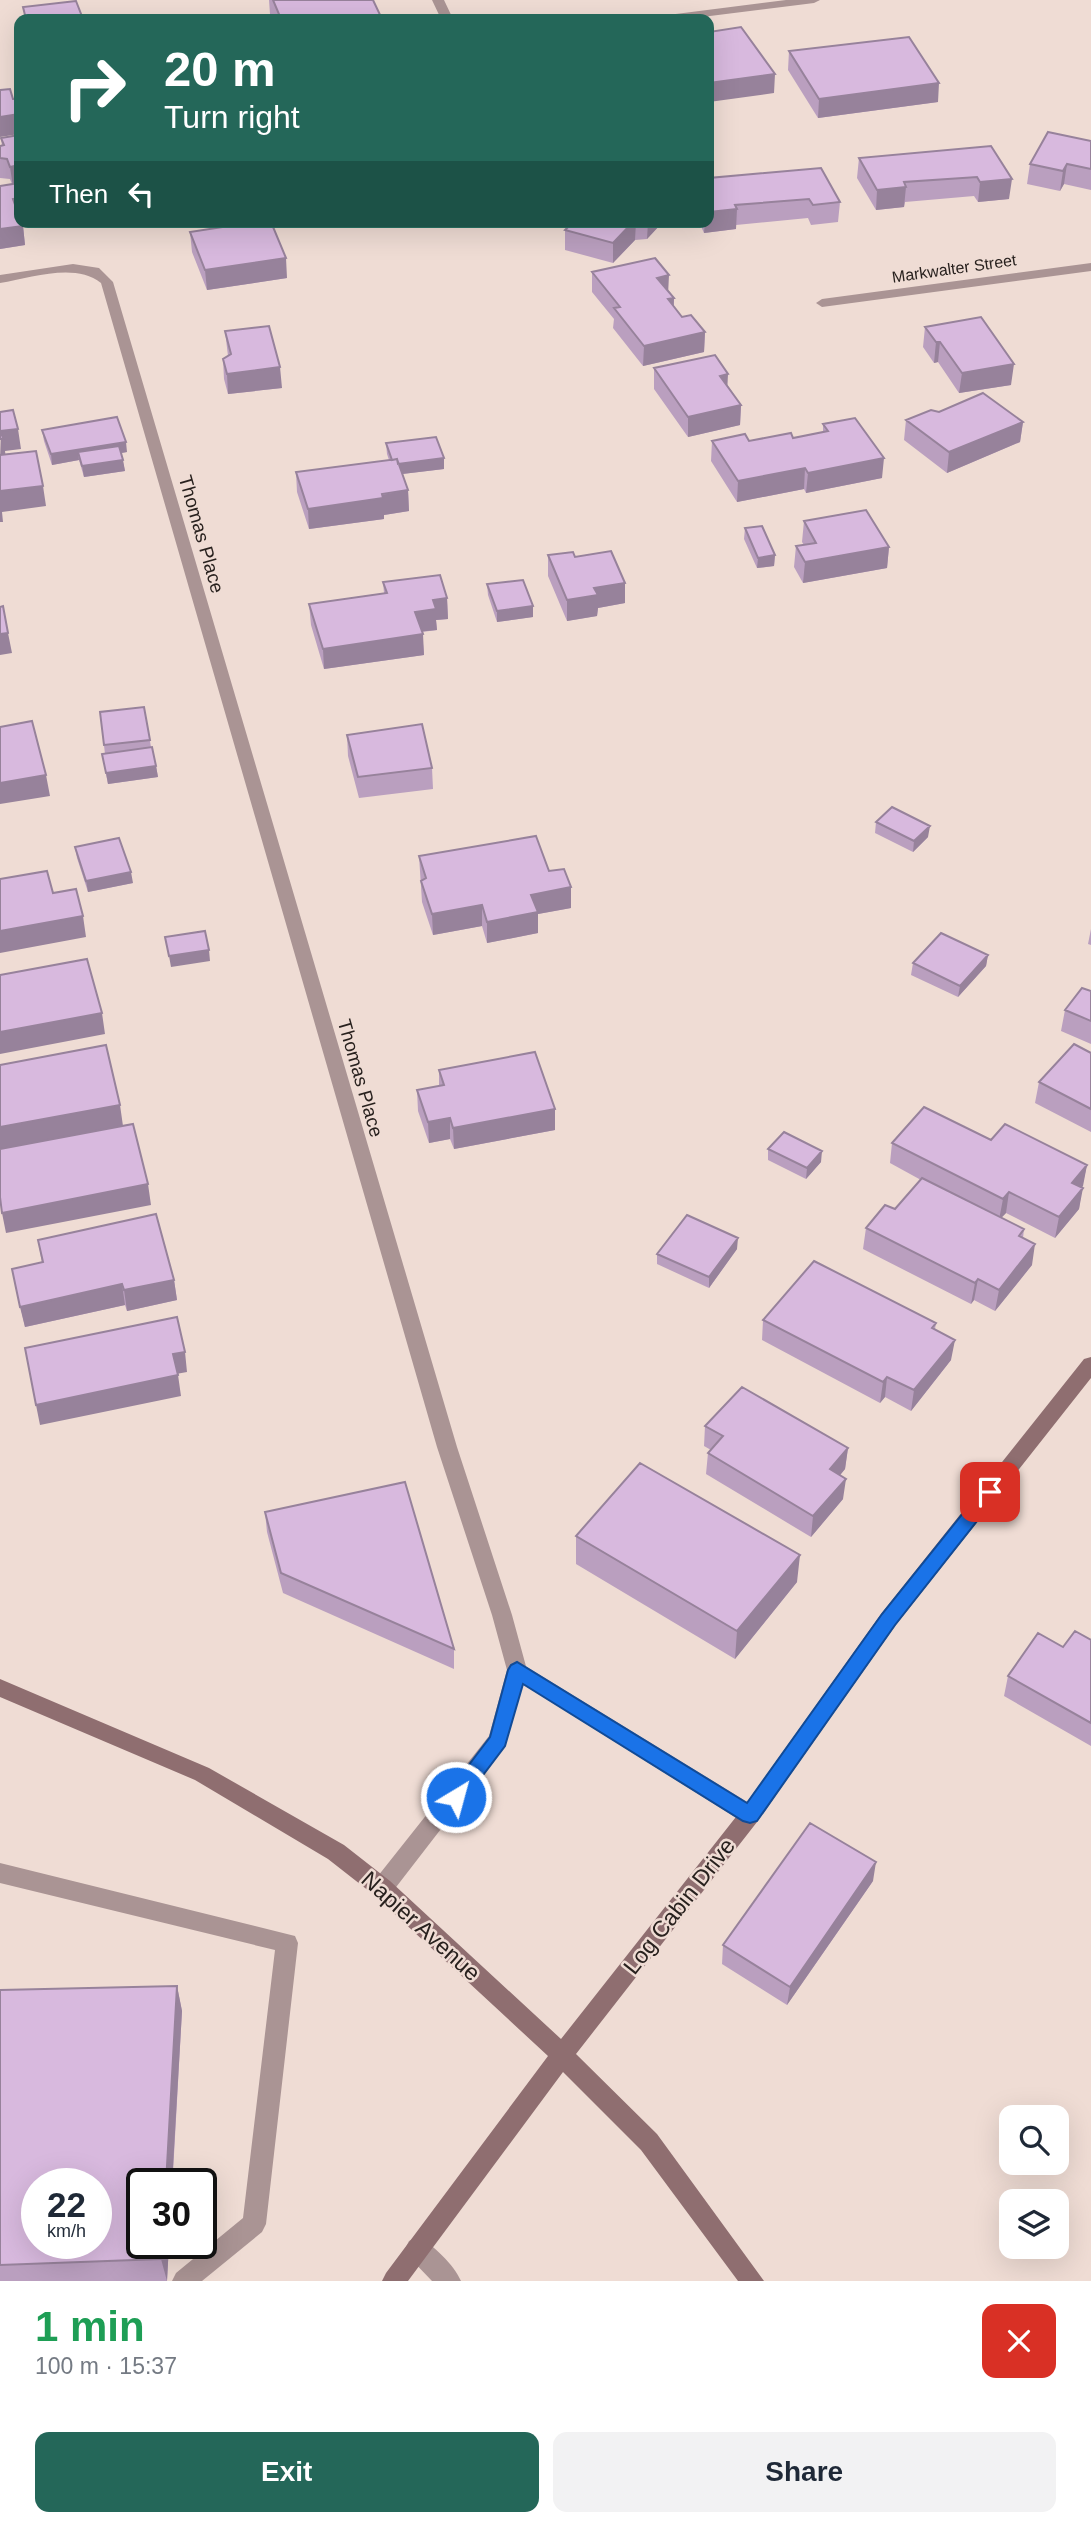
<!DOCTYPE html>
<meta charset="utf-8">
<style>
:root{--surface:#fff;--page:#f2f2f3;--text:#1f2937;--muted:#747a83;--accent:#246759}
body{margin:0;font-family:Helvetica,sans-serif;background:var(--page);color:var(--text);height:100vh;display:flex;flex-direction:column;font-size:26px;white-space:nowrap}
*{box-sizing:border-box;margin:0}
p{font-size:23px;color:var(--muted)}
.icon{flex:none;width:38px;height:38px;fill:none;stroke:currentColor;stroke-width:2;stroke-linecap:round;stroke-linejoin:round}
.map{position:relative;height:2281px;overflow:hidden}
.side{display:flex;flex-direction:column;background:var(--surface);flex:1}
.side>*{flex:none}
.guide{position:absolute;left:14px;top:14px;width:700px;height:214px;border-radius:14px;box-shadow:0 7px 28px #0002;background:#246759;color:#fff;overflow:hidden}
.tools{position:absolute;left:999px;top:2105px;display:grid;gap:14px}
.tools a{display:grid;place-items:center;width:70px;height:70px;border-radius:14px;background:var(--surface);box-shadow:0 7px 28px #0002;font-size:35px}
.speed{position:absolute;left:21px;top:2168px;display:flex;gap:14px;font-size:35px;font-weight:700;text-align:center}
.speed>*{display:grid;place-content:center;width:91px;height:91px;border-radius:50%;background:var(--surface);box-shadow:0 7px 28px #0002;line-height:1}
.speed small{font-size:18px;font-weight:400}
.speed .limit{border:4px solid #111;border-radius:10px;background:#fff;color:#111}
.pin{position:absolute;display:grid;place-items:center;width:60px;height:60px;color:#fff;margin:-30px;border-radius:14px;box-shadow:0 4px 10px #0006}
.me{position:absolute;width:77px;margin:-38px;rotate:37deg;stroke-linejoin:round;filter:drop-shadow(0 0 5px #0008)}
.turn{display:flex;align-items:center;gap:24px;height:147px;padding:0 35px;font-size:32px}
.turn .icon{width:91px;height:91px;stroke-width:2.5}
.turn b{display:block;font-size:49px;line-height:60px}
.then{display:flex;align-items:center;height:66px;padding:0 35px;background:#0003;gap:14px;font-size:26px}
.round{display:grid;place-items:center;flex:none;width:74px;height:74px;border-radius:14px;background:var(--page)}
.headline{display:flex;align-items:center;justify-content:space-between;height:119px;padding:0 35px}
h1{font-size:42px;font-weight:700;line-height:52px;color:#1e9e55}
.cta{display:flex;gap:14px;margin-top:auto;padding:14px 35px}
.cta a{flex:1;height:80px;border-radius:14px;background:var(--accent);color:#fff;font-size:28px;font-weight:700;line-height:80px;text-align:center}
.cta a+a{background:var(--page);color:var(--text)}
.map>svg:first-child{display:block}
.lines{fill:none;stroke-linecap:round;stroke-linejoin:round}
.lane{fill:#aa9494;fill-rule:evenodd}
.street{fill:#aa9494;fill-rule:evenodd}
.secondary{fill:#8f6e70;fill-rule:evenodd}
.wall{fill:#ba9fbf}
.shaded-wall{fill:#97829b}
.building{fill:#d8b9de;stroke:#97829b;stroke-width:2;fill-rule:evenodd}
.route{fill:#1a73e8;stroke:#114b97;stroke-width:2}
.labels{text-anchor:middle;stroke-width:5;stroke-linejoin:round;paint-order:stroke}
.far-street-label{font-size:16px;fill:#28211e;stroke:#efdcd4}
.street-label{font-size:19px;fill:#28211e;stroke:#efdcd4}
.near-street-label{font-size:23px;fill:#28211e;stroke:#efdcd4}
</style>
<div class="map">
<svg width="1091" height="2281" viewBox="0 0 1091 2281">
<rect width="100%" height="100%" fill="#efdcd4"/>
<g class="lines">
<path class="lane" d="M432,0H444L453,19H441Z
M786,0H820L814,3L686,19H654L660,16Z
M517,1661L757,1808L761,1815L757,1822L750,1824L743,1822L510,1676L507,1670L510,1664Z
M0,1863L295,1936L298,1943L266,2224L262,2232L202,2281H172L176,2273L243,2218L275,1950L0,1883Z
M417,2237C433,2244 454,2265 461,2281H432L409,2257L405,2249L409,2241Z"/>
<path class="street" d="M1091,263V271L822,307L816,303L822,299Z
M73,264L99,268L113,282L457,1447L512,1615L527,1670L505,1746L390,1895L382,1898L374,1895L371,1888L374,1881L489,1736L507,1670L492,1615L437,1447L101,283C75,262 31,278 0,283V275Z"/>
<path class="secondary" d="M1091,1357V1378L895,1626L757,1822L576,2054L657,2134L764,2281H738L641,2150L563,2072L408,2281H382L386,2273L548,2056L374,1895L328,1859L195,1780L0,1697V1679L209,1768L344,1845L390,1881L561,2039L743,1808L881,1614L1084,1359Z"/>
</g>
<path class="wall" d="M269,0H373L382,19H272L270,14Z
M789,51L938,102L818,118L788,70Z
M19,135V222H21L23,226L25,245L0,249V186L12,184L10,179L0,178V146H2L1,138Z
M1091,141V190L1064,184L1060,191L1027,184L1030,164Z
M991,146L1009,199L978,202L974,196L905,202L904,207L876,210L857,178L859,158Z
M709,178L840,202L838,222L811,225L808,218L736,225V229L704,233L699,222H709Z
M573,222H660V225L647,239L635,240L613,263L565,250V230Z
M190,232L287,278L207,290L192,252Z
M592,272L669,291L674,298V306L682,317L705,332L704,352L643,366L613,328L614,319L592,292Z
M925,327L1011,385L959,393L938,362L934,363L923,347Z
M225,331L282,388L228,394L224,379L223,359L228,356Z
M654,368L728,386L741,405L740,425L688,437L654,389Z
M939,412L1023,422L1020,442L947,473L904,440L906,420Z
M823,424L882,478L806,493L804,489L737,502L711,461L712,441H749L793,438L823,432Z
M42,430L127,452L121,453L125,471L84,477L79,460L52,465L44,441Z
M386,443L444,469L402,474L408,490L409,511L384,515V519L309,529L297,492L296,472L389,460L387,454Z
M804,521L889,547L887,568L803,583L794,567L796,546L804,545L802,542Z
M745,528L775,555L774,566L757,568L744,539Z
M548,555L625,583V603L598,608L597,616L567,621L548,576Z
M383,582L447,598L448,619L436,620L437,630L422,632L424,655L324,669L311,625L309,604L384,593Z
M487,584L533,617L497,622L488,595Z
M144,707L151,747L156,766L158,777L108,784L102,754H105L100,712Z
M347,735L432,768L433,789L359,798L348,756Z
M876,822L928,837L913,852L875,833Z
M75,847L133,883L88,892L77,858Z
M419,856L549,871L571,908L538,914V933L487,943L482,926L433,935L422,902Z
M1091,929V945L1088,944Z
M988,955L986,966L958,997L911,975L913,963Z
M1091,991V1044L1061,1031L1065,1010Z
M1091,1053V1132L1035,1103L1039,1082Z
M439,1070L555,1130L454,1149L450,1139L429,1143L418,1111L417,1090L439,1086Z
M991,1140L1087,1165L1082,1187L1079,1209L1055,1238L1006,1213L1001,1218L1024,1229L1023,1238L1032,1265L995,1311L974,1300L971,1304L863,1249L866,1228L895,1209L921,1180L890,1163L892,1143Z
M768,1149L821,1162L806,1179L768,1160Z
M38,1240L174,1280L177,1300L127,1311L125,1305L25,1327L12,1269L42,1263Z
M737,1249L709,1288L657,1264V1254Z
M763,1320L936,1323L935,1329L951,1360L911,1411L885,1397L880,1403L762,1340Z
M705,1426L848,1448L845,1469L840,1475L843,1499L811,1537L706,1474L708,1453L711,1450L704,1446Z
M265,1512L454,1649V1669L283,1593L267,1532Z
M576,1536L797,1582L735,1659L576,1564Z
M1091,1640V1746L1004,1696L1008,1676L1063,1647Z
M873,1881L787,2005L722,1964L723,1945Z
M177,1986L182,2011L167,2281H0V1990Z"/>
<path class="shaded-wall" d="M775,74L774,93L709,102V83Z
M939,83L938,102L818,118L819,99Z
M19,114V134L0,137V117Z
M1067,164L1064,184L1060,191L1063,171Z
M19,165V186L13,187L10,167Z
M1012,179L1009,199L978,202L980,182Z
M906,187L904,207L876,210L877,190Z
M19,198V219L13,199Z
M737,209L736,229L704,233L705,222H709V212Z
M633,222H636L635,240L613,263V243Z
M648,222H660V225L647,239Z
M23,226L25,245L0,249V229Z
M286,258L287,278L207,290L205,270Z
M669,275L668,295L657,278Z
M674,298L673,318L668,299Z
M705,332L704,352L643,366L644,346Z
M936,342H940L938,362L934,363Z
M1014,364L1011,385L959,393L962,373Z
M280,367L282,388L228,394L227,374Z
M728,374L727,394L720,376Z
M741,405L740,425L688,437V417Z
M1023,422L1020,442L947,473L949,452Z
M18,429L21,449L5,451L6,459L0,460L1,431Z
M126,442L127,452L81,460L78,452L79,460L52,465L51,454Z
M444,458V469L394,475L393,464Z
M884,458L882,478L806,493L808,473Z
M123,460L125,471L84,477L82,466Z
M805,468L804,489L737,502L738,481Z
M43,486L46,506L2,512L3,522H0V491Z
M408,490L409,511L384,515V519L309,529L308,509Z
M889,547L887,568L803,583L805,562Z
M775,555L774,566L757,568L758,558Z
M625,583V603L598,608L597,616L567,621V600L594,588Z
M447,598L448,619L436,620L437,630L416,632L415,612L433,600Z
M533,606V617L497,622V611Z
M8,633L12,653L0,655V634Z
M423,634L424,655L324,669L323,649Z
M156,766L158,777L108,784L106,773Z
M46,775L50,796L0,804V783Z
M930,826L928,837L913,852L914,841Z
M131,872L133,883L88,892L86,881Z
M571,887V908L538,914V933L487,943V922L531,895Z
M482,905V926L433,935L432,914Z
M83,916L86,937L0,953V931Z
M209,950L210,961L171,967L169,956Z
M988,955L986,966L958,997L960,986Z
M102,1013L105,1034L0,1054V1032Z
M120,1105L123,1126L0,1149V1127Z
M555,1109V1130L454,1149L453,1128Z
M450,1118V1139L429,1143L428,1122Z
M822,1151L821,1162L806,1179L807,1168Z
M1087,1165L1083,1186L1068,1204L1072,1183Z
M148,1184L151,1205L6,1233L2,1213Z
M1083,1188L1079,1209L1055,1238L1059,1217Z
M1009,1192L1006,1213L999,1220L1003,1199Z
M738,1238L737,1249L709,1288V1277Z
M1035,1244L1032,1265L995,1311L999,1290Z
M978,1279L974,1300L971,1304L975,1283Z
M174,1280L177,1300L127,1311L124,1290Z
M122,1284L125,1305L25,1327L20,1307Z
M955,1340L951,1360L911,1411L914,1390Z
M185,1352L187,1372L176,1374L173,1354Z
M178,1375L181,1396L40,1425L36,1405Z
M887,1377L885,1397L880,1403L883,1382Z
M848,1448L845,1469L828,1490L830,1469Z
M846,1479L843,1499L811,1537L813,1516Z
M800,1555L797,1582L735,1659L737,1631Z
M876,1862L873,1881L787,2005L790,1987Z
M177,1986L182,2011L172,2184H166Z
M162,2244H169L167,2281L161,2259Z"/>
<path class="building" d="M273,0H373L382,19H281Z
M76,1L83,19H26L23,7Z
M741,27L775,74L709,83V32Z
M909,37L939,83L819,99L789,51Z
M10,89L13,99H19V114L0,117V90Z
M1048,132L1091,141V169L1067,164L1063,171L1030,164Z
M19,135V165L10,167L7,159L0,158V146L4,145L1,138Z
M991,146L1012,179L980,182L977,177L904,182L906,187L877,190L859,158Z
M821,168L840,202L813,205L809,199L735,205L737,209L709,212V178Z
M19,183V198L13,199L19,216V222H21L23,226L0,229V186Z
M255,222H271L286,258L205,270L190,232Z
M573,222H633L613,243L565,230Z
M655,258L669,275L657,278L674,298L668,299L682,317L691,315L705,332L644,346L614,308L620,307L592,272Z
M981,317L1014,364L962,373L940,342H936L925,327Z
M269,326L280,367L227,374L223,359L231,354L225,331Z
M715,355L728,374L720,376L741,405L688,417L654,368Z
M983,393L1023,422L949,452L906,420L931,410L939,412Z
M13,410L18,429L1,431L3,439H0V412Z
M117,417L126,442L51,454L42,430Z
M855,418L884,458L808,473L805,468L738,481L712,441L745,434L749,441L791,433L793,438L828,431L823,424Z
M436,437L444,458L398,464L397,459L392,460L386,443Z
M119,446L123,460L82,466L78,452Z
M36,451L43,486L0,491V455Z
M397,459L408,490L382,494L383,498L308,509L296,472Z
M866,510L889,547L805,562L796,546L816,543L804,521Z
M762,526L775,555L758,558L745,528Z
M611,551L625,583L594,588L598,595L567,600L548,555L573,552L575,557Z
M440,575L447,598L433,600L436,609L415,612L423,634L323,649L309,604L387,593L383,582Z
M523,580L533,606L497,611L487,584Z
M3,606L8,633L0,634V607Z
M144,707L150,740L104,745L100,712Z
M32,721L46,775L0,783V727Z
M422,724L432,768L358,777L347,735Z
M152,747L156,766L106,773L102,754Z
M892,807L930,826L914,841L876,822Z
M536,836L549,871L564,869L571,887L531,895L538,912L487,922L482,905L432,914L421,881L426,878L419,856Z
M119,838L131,872L86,881L75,847Z
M47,871L53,893L76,889L83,916L0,931V879Z
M205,931L209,950L169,956L165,937Z
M941,933L988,955L960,986L913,963Z
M87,959L102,1013L0,1032V975Z
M1082,988L1091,991V1021L1065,1010Z
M1074,1044L1091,1053V1109L1039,1082Z
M106,1045L120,1105L0,1127V1065Z
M535,1052L555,1109L453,1128L450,1118L428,1122L417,1090L444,1085L439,1070Z
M924,1107L991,1140L1005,1124L1087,1165L1072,1183L1083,1188L1059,1217L1009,1192L1003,1199L892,1143Z
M133,1124L148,1184L2,1213L0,1197V1149Z
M784,1132L822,1151L807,1168L768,1149Z
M922,1178L1024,1229L1019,1236L1035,1244L999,1290L978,1279L975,1283L866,1228L885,1205L895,1209Z
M156,1214L174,1280L124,1290L122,1284L20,1307L12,1269L43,1262L38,1240Z
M687,1215L738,1238L709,1277L657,1254Z
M814,1261L936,1323L932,1328L955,1340L914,1390L887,1377L883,1382L763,1320Z
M177,1317L185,1352L173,1354L178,1375L36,1405L25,1348Z
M742,1387L848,1448L830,1469L846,1479L813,1516L708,1453L723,1436L705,1426Z
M640,1463L800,1555L737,1631L576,1536Z
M405,1482L454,1649L281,1573L265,1512Z
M1075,1631L1091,1640V1723L1008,1676L1038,1633L1063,1647Z
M810,1823L876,1862L790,1987L723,1945Z
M177,1986L166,2184H142V2244H162L161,2259L0,2265V1990ZM37,2184H96V2244H37Z"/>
<path class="route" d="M990,1485L996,1487L999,1492L996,1497L895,1625L757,1821L750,1823L743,1821L523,1684L505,1746L462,1803L456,1805L449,1803L446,1797L449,1791L490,1737L508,1670L511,1665L517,1662L747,1803L882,1614L984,1487Z"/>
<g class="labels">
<g class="far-street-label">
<text transform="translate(954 268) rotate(-8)" y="6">Markwalter Street</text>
</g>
<g class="street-label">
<text transform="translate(202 534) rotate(74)" y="7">Thomas Place</text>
<text transform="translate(361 1078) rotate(74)" y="7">Thomas Place</text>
</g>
<g class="near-street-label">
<text transform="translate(679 1906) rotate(-52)" y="8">Log Cabin Drive</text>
<text transform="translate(421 1926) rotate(42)" y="8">Napier Avenue</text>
</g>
</g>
</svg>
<div class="tools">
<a><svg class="icon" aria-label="search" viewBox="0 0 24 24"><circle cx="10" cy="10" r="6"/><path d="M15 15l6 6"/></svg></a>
<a><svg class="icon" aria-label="layers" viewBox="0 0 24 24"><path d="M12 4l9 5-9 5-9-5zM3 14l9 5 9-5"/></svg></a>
</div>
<div class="speed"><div>22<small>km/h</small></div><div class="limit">30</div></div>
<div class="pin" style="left:990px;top:1492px;background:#d93025"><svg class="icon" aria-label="arrive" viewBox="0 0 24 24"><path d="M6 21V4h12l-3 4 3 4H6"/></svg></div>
<svg class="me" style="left:456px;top:1797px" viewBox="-20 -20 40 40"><circle r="17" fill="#1a73e8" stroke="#fff" stroke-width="3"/><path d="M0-11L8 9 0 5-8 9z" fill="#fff"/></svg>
<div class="guide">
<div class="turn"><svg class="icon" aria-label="right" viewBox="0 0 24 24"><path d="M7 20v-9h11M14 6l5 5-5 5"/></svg><div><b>20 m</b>Turn right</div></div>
<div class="then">Then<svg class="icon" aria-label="left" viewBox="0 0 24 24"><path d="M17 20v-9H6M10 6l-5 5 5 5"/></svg></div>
</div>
</div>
<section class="side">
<div class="headline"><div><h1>1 min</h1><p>100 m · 15:37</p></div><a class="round" style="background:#d93025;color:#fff"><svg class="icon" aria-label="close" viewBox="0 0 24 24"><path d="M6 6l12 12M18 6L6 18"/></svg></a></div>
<div class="cta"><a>Exit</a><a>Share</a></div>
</section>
